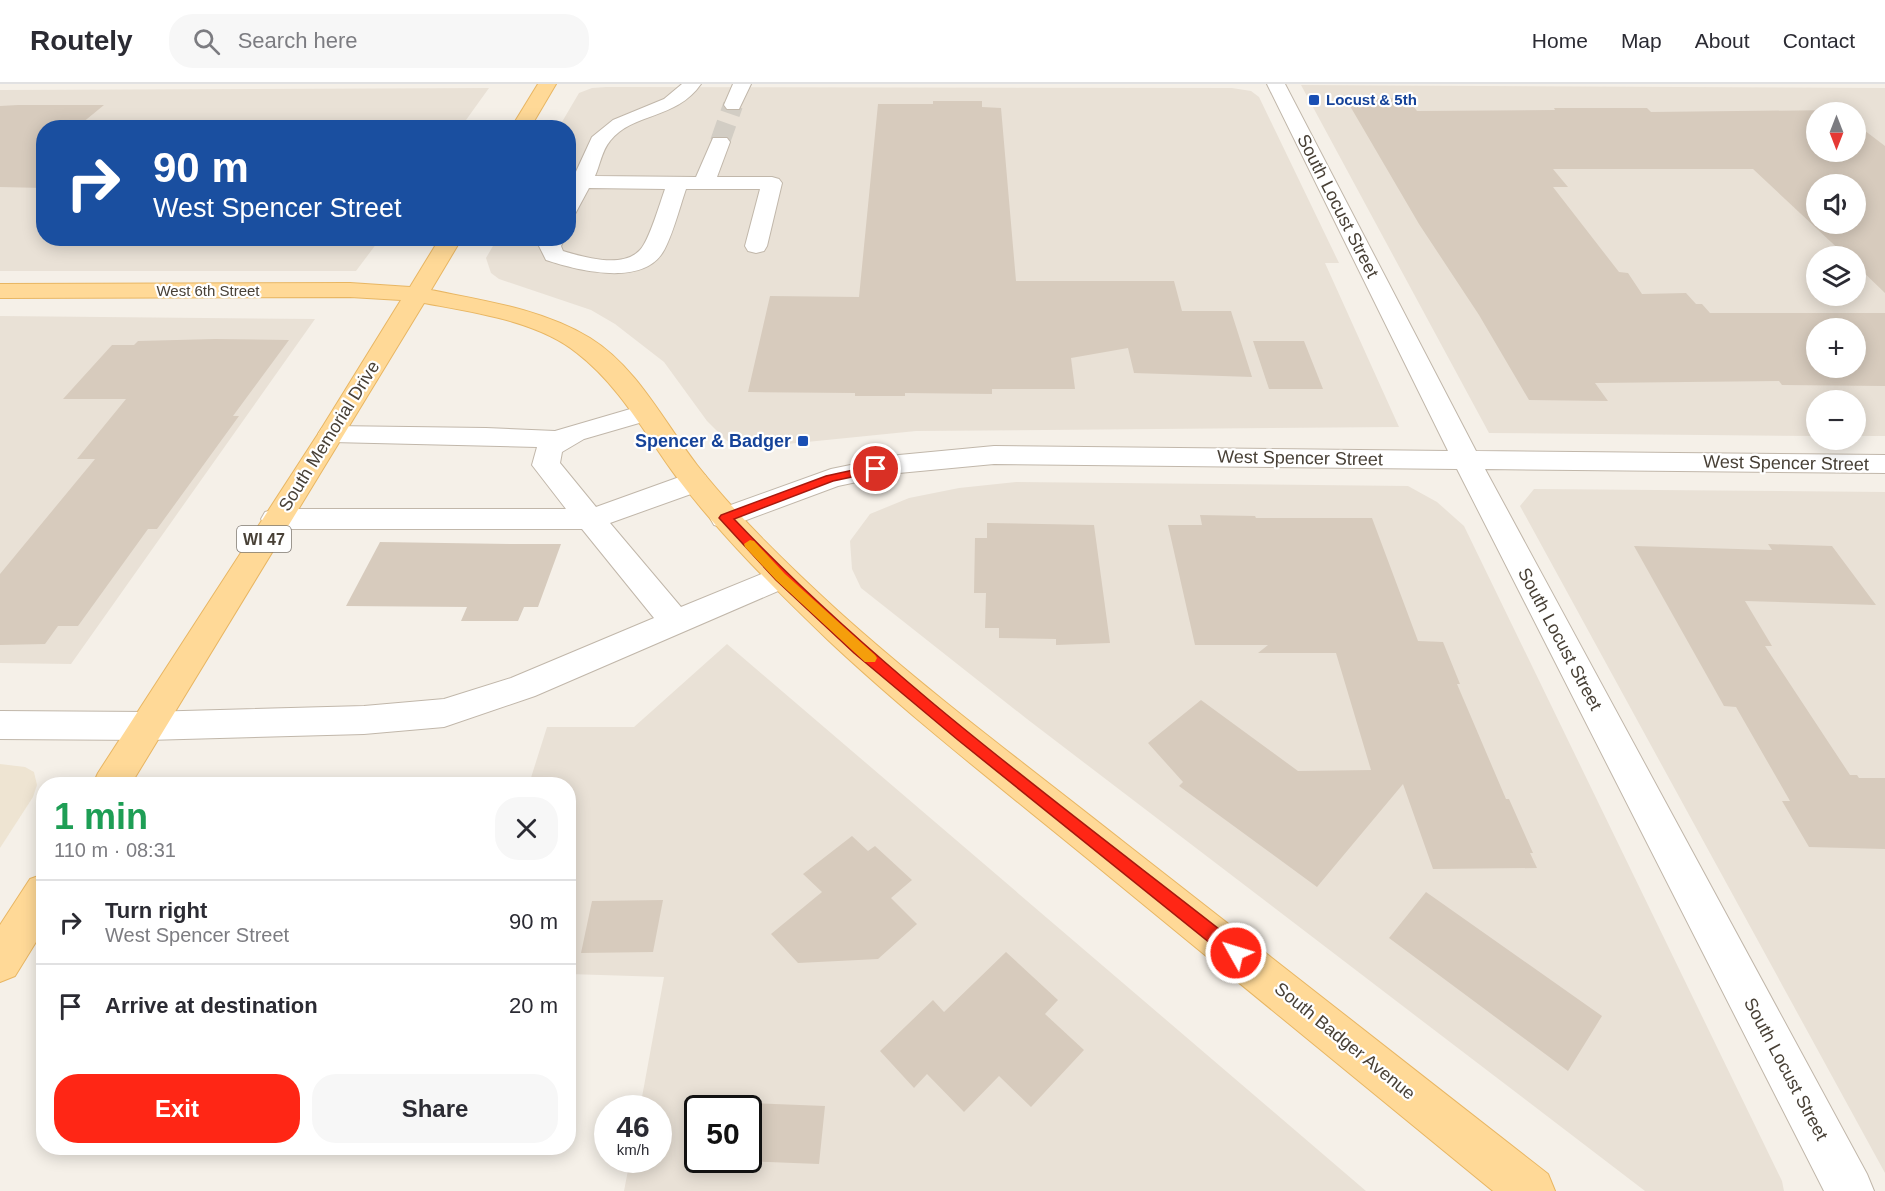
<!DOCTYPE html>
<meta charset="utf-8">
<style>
:root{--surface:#fff;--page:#f7f7f7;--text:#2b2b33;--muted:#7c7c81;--line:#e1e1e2;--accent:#ff2615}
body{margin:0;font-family:Helvetica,sans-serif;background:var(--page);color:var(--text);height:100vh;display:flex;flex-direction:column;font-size:22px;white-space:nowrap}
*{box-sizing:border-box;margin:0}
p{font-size:20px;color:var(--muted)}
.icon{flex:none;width:33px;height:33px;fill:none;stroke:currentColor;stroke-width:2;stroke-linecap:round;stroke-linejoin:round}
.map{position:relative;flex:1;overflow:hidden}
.panel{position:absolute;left:36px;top:693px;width:540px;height:378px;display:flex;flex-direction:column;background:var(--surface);border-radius:24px;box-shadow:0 3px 15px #0003}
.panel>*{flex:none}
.guide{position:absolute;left:36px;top:36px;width:540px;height:126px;border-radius:24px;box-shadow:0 3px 15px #0003;background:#1a4fa0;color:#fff;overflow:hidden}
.needle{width:39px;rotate:180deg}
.fabs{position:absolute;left:1806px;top:18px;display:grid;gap:12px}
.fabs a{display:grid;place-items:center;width:60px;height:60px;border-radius:50%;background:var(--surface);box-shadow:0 3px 15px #0003;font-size:30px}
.speed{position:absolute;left:594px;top:1011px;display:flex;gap:12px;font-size:30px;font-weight:700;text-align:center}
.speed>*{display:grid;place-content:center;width:78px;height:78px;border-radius:50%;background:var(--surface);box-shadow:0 3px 15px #0003;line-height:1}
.speed small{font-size:15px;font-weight:400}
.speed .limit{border:3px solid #111;border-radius:9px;background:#fff;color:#111}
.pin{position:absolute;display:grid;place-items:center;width:51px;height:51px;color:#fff;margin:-26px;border:3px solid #fff;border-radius:50%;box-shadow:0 2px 6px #0007}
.me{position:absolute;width:66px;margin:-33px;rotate:309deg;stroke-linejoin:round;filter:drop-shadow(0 0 4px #0008)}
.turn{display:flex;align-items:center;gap:21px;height:126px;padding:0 18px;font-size:27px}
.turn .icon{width:78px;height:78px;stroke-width:2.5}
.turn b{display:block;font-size:42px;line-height:51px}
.round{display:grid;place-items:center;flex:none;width:63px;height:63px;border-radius:24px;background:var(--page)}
.overview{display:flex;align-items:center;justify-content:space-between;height:102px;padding:0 18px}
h1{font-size:36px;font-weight:700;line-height:45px;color:#1e9e55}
.cta{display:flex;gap:12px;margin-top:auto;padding:12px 18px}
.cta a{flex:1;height:69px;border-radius:24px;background:var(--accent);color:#fff;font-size:24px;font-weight:700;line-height:69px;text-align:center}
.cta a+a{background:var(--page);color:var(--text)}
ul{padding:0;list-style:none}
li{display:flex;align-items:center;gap:18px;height:84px;padding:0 18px;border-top:2px solid var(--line)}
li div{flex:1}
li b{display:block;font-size:22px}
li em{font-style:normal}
header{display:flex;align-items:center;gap:36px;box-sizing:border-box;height:84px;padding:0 30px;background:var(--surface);border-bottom:2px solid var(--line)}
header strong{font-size:28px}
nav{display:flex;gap:33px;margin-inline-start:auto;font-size:21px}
.search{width:420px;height:54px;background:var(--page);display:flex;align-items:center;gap:15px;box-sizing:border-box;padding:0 21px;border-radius:24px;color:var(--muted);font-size:22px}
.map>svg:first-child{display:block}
.residential{fill:#e9e1d6;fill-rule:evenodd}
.education{fill:#eee4d2}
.building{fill:#d7cbbd;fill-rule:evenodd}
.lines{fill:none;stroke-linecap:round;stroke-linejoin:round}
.minor-tunnel{stroke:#d2cdc4;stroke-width:20;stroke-dasharray:20 10;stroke-linecap:butt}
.minor-casing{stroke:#c1b7aa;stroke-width:2}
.major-casing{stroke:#e8b663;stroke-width:2}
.minor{fill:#fff;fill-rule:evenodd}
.major{fill:#ffd997;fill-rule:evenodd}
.route{fill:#ff2615;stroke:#a6190e;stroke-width:1.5}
.slow{fill:#f59e0b}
.transit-dot{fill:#1a4fb4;stroke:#fff;stroke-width:2}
.labels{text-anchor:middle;stroke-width:4.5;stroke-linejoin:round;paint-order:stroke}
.far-transit-label{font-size:15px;font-weight:bold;fill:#164399;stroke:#fff;text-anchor:start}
.far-street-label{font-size:15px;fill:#484036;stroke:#fff}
.shield{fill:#fff;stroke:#7f7972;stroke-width:1.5}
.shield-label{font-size:16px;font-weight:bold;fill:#484036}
.street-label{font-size:18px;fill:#484036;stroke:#fff}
.transit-label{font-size:18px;font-weight:bold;fill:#164399;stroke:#fff;text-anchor:end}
</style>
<header>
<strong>Routely</strong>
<div class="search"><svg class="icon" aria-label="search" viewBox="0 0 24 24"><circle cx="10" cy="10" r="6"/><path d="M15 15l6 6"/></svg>Search here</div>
<nav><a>Home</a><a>Map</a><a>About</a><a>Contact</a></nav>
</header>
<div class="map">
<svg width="1885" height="1107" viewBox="0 0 1885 1107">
<rect width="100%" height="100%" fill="#f5f0e8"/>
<path class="residential" d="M1301,1L1885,4V352H1856V316H1816V352L1489,349ZM1816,28H1856V68H1816ZM1816,100H1856V140H1816ZM1816,172H1856V212H1816ZM1816,244H1856V284H1816Z
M606,3L1232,4L1251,7L1259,13L1339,179H1325L1399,343L916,347L756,363L727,357L707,337L664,278L615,240L591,226L499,195L491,189L486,174L497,155L568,154V44L559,43L579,9L592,4Z
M489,4L461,43L44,44V154L380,155L356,187H0V6Z
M0,232L315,235L71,580L0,579Z
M1016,398L1408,402L1437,418L1464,442L1782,1097L1784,1107H1645L1027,635L861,504L852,485L850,457L870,430L909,414L959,404Z
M1534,405L1885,408V1089L1520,422Z
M727,560L1366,1107H624L630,1076H658V1024H640L664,893L569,890L568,700H529L547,643H634ZM698,1024H748V1076H698Z"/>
<path class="education" d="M0,680L25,683L34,688L37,701L33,713L0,764Z"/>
<path class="building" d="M1407,14L1417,27L1555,26L1554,24H1647L1651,28L1838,26L1841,28H1816V68H1856V40L1885,62V209L1856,181V172H1846L1753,85H1553L1568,103H1553L1619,188L1628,189L1642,210L1686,209L1696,220H1702L1710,229H1885V302L1782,301L1779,297L1595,299L1608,317L1529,316L1479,231L1419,140L1350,22H1355L1350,15ZM1816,100H1856V140H1816ZM1816,244H1856V284H1816Z
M933,17H982V23L1001,24L1016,197H1174L1182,227H1231L1252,293L1134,289L1128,264L1071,274L1075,305H992V310L905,309V312H855V309L748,308L770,212L859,213L878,20H933Z
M18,21H104L76,44H44V104L0,103V22Z
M215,255L289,256L233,332H239L157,445H148L78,542H58L45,560L0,561V490L95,375H77L126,315H63L112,261H134L138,257Z
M1253,257H1304L1323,305H1269Z
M1200,431L1255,432L1256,434H1372L1418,557L1443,558L1460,600H1457L1506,715H1509L1533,769H1530L1537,784L1433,785L1403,700L1317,803L1179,702L1183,698L1148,659L1201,616L1298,687L1371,686L1336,569H1258L1268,561H1195L1168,441H1202Z
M987,439L1094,441L1110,559L1056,561V555L999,554V544H985L986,509H974L975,454H987Z
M380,458L513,460H561L538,523H524L518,537H461L467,523L346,522Z
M1768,460L1832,462L1876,521L1745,517L1772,562H1765L1850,691H1857L1859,694H1885V765L1809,763L1782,717H1790L1736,623L1724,622L1634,462L1772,466Z
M852,752L868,767L875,762L912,796L891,814L917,840L878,875L798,879L771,850L822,808L803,790Z
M1426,808L1602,932L1568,987L1389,854Z
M663,816L653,868L581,869L592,817Z
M1006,868L1058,916L1045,930L1084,966L1031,1023L999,992L964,1028L927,990L914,1004L880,967L933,916L944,928Z
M729,1018L825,1022L819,1080L719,1076H748V1024H728Z"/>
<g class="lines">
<path class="minor-tunnel" d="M720,58L733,21"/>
<g class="minor-casing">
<path id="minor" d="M682,0H701C676,36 633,28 610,57C602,66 600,81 595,92L696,93L713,54H727L730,58L717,93H772L779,95L782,99L767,162L764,167L756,169L748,167L745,162L760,105H686C680,122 671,158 661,171C638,202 576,186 546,176L539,162L543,154H565L561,162L563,167C583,173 623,185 640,166C649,157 660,119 665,105L589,104L575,130L568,132V105L592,53L613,36L664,15Z
M733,0H751L739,25H727L724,21Z
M1267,0H1285L1476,367L1885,371V389L1485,385L1867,1090L1874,1107H1824L1457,385L994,380L899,389L838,402L725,444L714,441L710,434L714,427L831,385L899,371L994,362L1448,367Z
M644,321L653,323L657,329L653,335L584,355L562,368L560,379L596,423L685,391L695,389L705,391L709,398L705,405L610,439L681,523L781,482L792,485L797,493L792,501L535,612L444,643L364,650L147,656L0,655V627L147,628L364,622L444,615L511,594L654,534L582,445H276L265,442L261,435L265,428L276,425H566L532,381L537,363L332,358L322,356L318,350L322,344L332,342L486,344L555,347Z"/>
</g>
<g class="major-casing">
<path id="major" d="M538,0H556L530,44H511Z
M440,154H462L431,206C485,217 542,225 590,254C637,283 664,338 697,381C739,434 788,481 838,527C929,609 1029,683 1125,759C1266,869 1407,980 1548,1090L1555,1107H1493C1358,996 1223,886 1088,775C1000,703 910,633 828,556C775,505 723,454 678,395C646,352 621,303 577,269C538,237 472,228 424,219L131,700H93L98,689L318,350L401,216L350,213L0,214V200L350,199L410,203Z
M44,790V845L15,892L0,898V841L30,795Z"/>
</g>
<use href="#minor" class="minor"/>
<use href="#major" class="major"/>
</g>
<path class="route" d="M876,381L882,385L880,387L833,397L734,435C887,596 1068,726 1242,863L1244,869L1242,875L1236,877L1230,875L958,656L854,569L776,496L719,434L721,431L826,392Z"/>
<path class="slow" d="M750,456L754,457L785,490L875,571L877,574L875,578H865L776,496L745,463L744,460Z"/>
<g class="transit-dot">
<rect x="1308" y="10" width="12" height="12" rx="3"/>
<rect x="797" y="351" width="12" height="12" rx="3"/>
</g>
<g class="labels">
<g class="far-transit-label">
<text x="1326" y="21">Locust &amp; 5th</text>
</g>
<g class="far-street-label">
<text x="208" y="212">West 6th Street</text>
</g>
<rect class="shield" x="237" y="442" width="54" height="26" rx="4.5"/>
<g class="shield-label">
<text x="264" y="461">WI 47</text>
</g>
<g class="street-label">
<text transform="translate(1338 122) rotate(63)" y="6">South Locust Street</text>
<text transform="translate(329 352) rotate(-58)" y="6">South Memorial Drive</text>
<text transform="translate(1300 374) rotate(1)" y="6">West Spencer Street</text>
<text transform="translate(1786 379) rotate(1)" y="6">West Spencer Street</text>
<text transform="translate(1560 555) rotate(62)" y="6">South Locust Street</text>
<text transform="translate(1345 957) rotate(39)" y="6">South Badger Avenue</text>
<text transform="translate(1786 985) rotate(62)" y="6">South Locust Street</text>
</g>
<g class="transit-label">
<text x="791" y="363">Spencer &amp; Badger</text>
</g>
</g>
</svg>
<div class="fabs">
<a><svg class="needle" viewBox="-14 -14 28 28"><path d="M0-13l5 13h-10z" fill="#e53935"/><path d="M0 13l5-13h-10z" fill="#7c7c81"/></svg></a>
<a><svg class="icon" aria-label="sound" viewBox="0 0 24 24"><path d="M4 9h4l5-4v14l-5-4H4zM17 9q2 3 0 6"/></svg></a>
<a><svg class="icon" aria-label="layers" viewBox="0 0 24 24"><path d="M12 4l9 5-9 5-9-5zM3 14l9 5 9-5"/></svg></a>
<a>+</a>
<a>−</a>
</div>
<div class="speed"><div>46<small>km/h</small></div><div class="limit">50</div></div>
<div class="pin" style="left:876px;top:385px;background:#d93025"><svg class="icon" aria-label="arrive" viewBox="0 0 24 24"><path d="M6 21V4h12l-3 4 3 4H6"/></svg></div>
<svg class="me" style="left:1236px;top:869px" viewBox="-20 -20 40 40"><circle r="17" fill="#ff2615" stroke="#fff" stroke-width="3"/><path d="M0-11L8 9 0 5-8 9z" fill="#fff"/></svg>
<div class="guide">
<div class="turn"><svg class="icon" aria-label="right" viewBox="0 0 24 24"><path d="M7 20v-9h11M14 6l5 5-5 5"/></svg><div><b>90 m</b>West Spencer Street</div></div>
</div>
<section class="panel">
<div class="overview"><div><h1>1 min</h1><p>110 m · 08:31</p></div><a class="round"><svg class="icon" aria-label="close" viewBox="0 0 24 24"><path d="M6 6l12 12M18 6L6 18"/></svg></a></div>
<ul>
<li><svg class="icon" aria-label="right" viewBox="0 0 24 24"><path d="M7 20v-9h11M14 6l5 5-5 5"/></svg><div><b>Turn right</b><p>West Spencer Street</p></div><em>90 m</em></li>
<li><svg class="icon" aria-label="arrive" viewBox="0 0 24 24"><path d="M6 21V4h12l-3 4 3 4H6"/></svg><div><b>Arrive at destination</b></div><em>20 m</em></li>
</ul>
<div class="cta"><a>Exit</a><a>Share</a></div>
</section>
</div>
